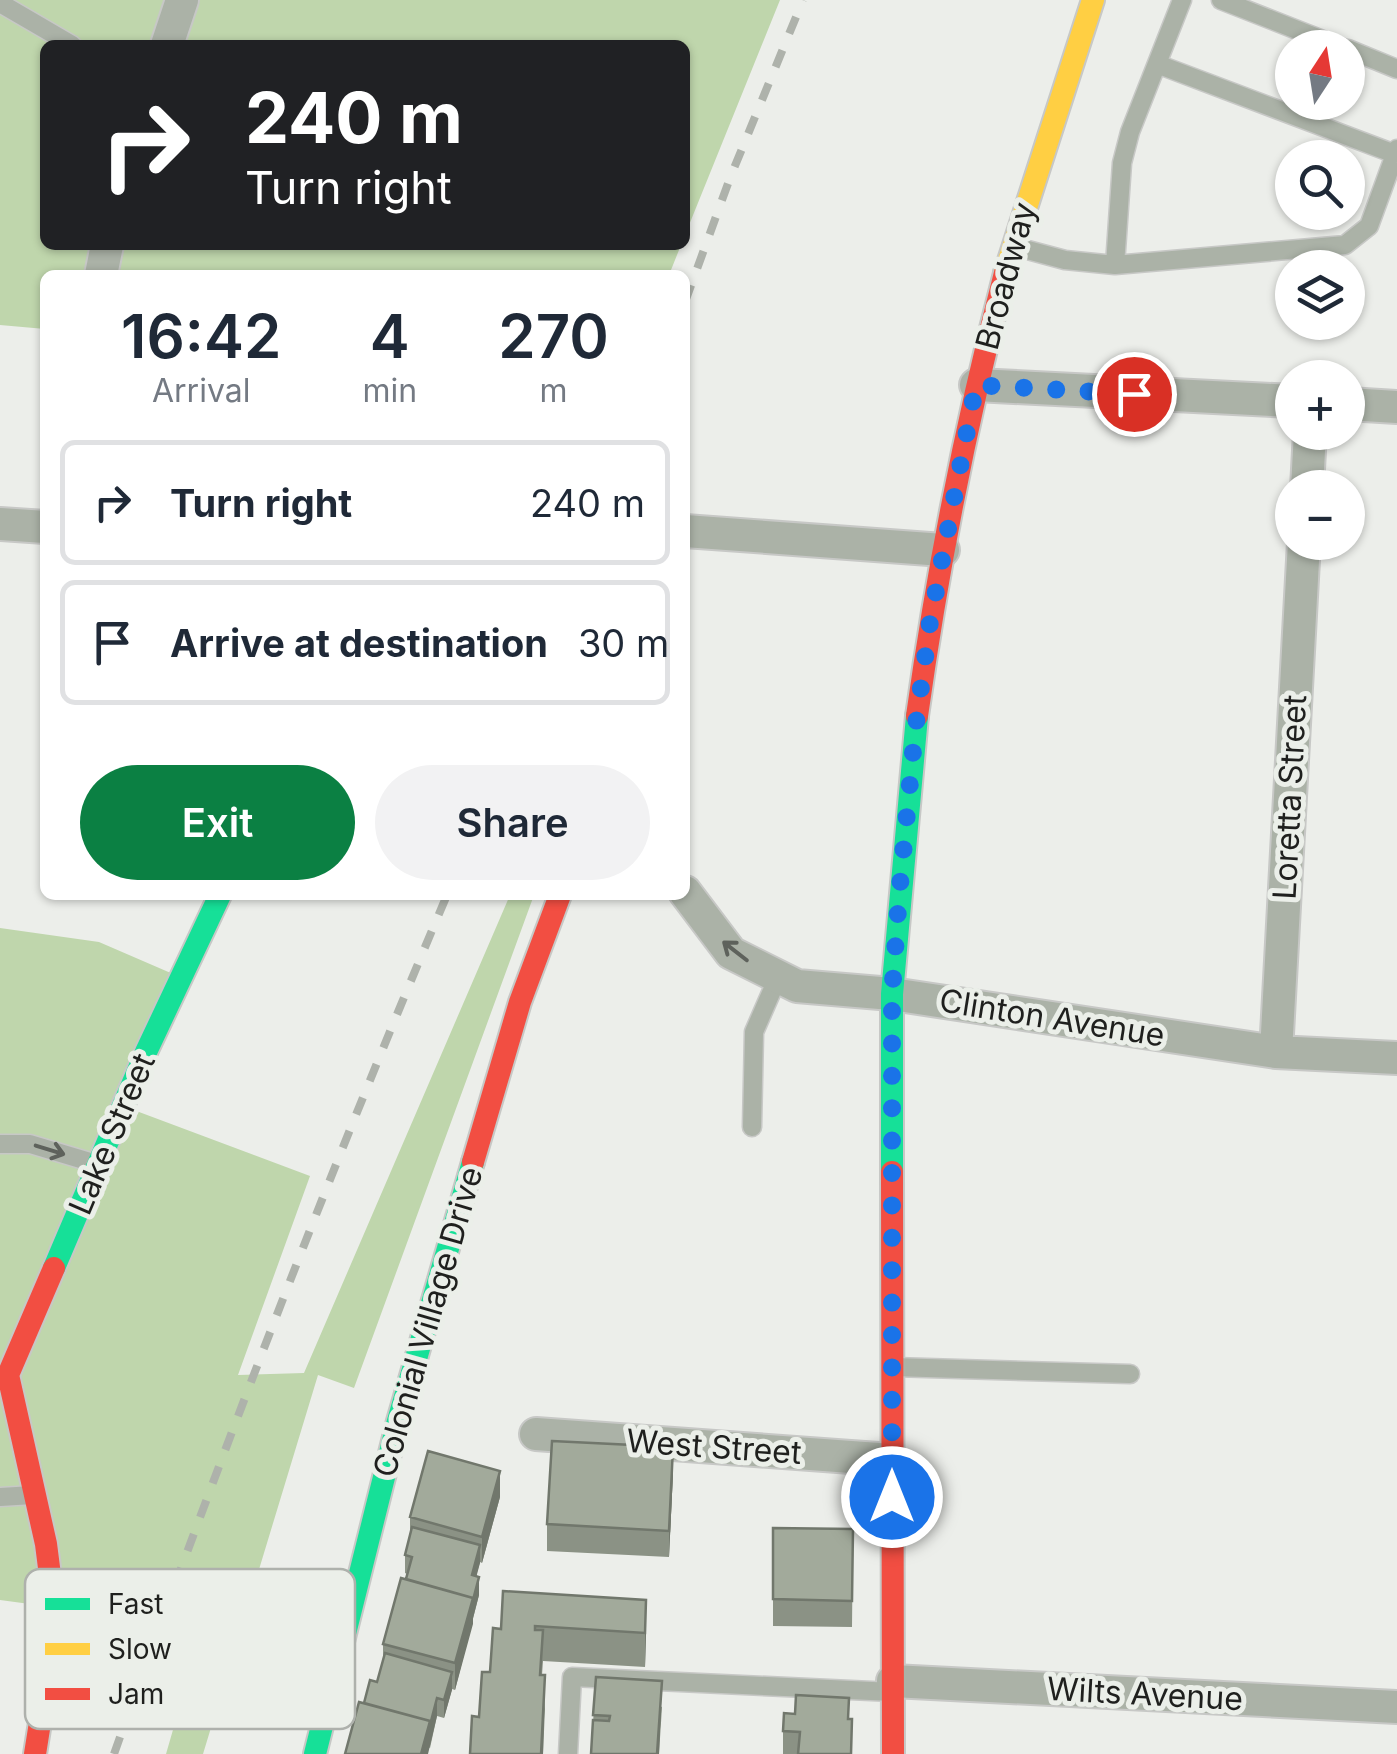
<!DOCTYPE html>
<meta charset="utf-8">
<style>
:root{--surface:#fff;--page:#f2f2f3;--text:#1f2937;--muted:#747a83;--line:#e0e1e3;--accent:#0b8043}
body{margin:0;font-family:Inter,sans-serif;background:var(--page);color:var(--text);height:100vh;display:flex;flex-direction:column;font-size:38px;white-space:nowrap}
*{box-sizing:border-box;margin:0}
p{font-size:32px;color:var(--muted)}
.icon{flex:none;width:55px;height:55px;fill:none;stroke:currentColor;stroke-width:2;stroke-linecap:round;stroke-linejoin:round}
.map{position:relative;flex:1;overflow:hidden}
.panel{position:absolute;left:40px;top:270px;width:650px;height:630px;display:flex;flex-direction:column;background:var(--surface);border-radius:15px;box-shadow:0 2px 8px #0004}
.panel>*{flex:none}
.hud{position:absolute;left:40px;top:40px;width:650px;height:210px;border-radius:15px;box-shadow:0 2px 8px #0004;background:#202124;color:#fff;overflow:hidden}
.needle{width:65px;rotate:12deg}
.fabs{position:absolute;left:1275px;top:30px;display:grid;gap:20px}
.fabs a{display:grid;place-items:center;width:90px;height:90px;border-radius:50%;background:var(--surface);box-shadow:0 2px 8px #0004;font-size:50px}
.pin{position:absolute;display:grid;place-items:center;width:85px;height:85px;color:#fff;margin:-42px;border:5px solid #fff;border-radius:50%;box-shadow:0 2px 10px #0007}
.me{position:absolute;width:110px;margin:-55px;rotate:0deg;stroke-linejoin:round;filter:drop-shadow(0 0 8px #0008)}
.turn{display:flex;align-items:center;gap:35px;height:210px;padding:0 40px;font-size:45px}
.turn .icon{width:130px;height:130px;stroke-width:2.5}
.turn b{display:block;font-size:70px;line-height:85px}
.eta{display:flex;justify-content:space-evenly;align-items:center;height:170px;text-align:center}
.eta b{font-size:60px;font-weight:600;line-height:70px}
.action{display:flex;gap:20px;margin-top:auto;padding:20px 40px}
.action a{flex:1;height:115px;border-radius:60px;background:var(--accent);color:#fff;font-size:40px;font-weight:600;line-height:115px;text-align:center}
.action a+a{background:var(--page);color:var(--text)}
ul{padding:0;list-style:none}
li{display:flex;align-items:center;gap:30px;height:125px;margin:0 20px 15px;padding:0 20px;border:5px solid var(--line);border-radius:15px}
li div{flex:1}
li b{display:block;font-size:38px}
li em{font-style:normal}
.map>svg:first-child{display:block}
.forest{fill:#bfd6ac}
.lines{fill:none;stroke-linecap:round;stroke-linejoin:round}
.lane-casing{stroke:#c7c8c6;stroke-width:21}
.street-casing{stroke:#c7c8c6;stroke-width:36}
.fast-casing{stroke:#c7c8c6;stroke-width:26}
.slow-casing{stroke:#c7c8c6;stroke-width:26}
.jam-casing{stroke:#c7c8c6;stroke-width:26}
.lane{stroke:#abb2a7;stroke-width:18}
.street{stroke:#abb2a7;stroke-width:32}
.fast{stroke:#16e098;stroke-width:22}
.slow{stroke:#ffcf43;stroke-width:22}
.jam{stroke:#f24e42;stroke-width:22}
.rail{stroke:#aeb2ab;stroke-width:8;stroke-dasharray:18 18;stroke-linecap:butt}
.wall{fill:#8b9285}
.shaded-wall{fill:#71776c}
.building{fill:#a2aa9b;stroke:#71776c;stroke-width:2.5}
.oneway{stroke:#5e625c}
.route{stroke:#1a73e8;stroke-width:18;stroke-dasharray:0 32.4}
.labels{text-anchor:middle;stroke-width:10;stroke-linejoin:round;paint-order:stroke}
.street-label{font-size:32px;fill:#1f201e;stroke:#ebefe9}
.key{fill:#ebefe9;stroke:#aeb1ac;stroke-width:2.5}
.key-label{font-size:28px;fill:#1f201e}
</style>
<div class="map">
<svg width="1397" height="1754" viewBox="0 0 1397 1754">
<rect width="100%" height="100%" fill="#eceeea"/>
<path class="forest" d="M0,0H780L685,235V45H45V245H681L669,275H45V329L0,325Z
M510,895H534L354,1388L318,1375L203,1754H166L177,1716L67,1609L0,1600V928L99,942L180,977L115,1103L310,1176L238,1375L304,1373Z"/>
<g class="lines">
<g class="lane-casing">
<path id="lane" d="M1221,0L1343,48
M0,3L72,45
M1348,49L1397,69
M1157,64L1395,154
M1013,246L1065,260L1115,265L1122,163L1130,132L1182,0
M1115,265L1345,245L1369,226L1397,149
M752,1127L754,1032L778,977
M0,1144H30L97,1164
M893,1367L1130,1374
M0,1497L33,1495
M568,1754L572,1677L893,1692"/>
</g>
<g class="street-casing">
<path id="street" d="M167,45L182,0
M101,275L107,245
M976,385L1292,401
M1348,404L1397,407
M1307,488L1310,432
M0,524L45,527
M685,531L943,550
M685,892L731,953L797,986L892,994L1276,1052L1397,1058
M1276,1052L1304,542
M536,1434L892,1460
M893,1681L1397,1707"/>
</g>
<g class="fast-casing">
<path id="fast" d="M892,1172V994L917,716
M54,1268L146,1052L220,895
M315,1754L398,1421L473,1162"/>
</g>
<g class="slow-casing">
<path id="slow" d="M1005,273L1093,0"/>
</g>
<g class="jam-casing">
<path id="jam" d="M917,716C938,566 967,418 1005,273
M473,1162L520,1002L560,895
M892,1172L893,1754
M35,1754L52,1647L53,1599L46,1544L8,1375L54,1268"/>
</g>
<use href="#lane" class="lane"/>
<use href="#street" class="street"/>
<use href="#fast" class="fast"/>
<use href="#slow" class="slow"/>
<use href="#jam" class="jam"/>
<path class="rail" d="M685,302L730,178L803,0
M114,1754C217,1464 327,1178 447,895"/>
</g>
<path class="wall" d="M673,1473L669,1557L547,1551V1524Z
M500,1497L482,1563L480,1562L476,1576L479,1595L455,1690L452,1689L444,1718L437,1716L430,1748L364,1703L377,1682L383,1658V1644L407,1574L405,1573V1555L410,1535V1517Z
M773,1528L853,1529L852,1627L773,1626Z
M503,1591L646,1634L645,1667L543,1661L542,1675L545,1709L543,1754H470L501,1629Z
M596,1677L662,1707L659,1754H591Z
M849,1719L852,1754H783V1731Z"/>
<path class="shaded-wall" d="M673,1447V1473L669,1557V1531Z
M500,1471V1497L482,1563V1537Z
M480,1545V1563L472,1593V1575Z
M479,1577V1595L473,1618V1624L455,1690V1663Z
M646,1600V1634L645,1667V1633Z
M452,1672V1690L444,1718V1700Z
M545,1675L543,1754H541Z
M662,1681L659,1754H657Z
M437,1698V1716L428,1754H421Z"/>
<path class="building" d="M552,1441L673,1447L669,1531L547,1524Z
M428,1451L500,1471L482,1537L410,1517Z
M412,1527L480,1545L472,1575L479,1577L473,1600V1598L406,1579L412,1557L405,1555Z
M773,1528L853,1529L852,1601L773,1599Z
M401,1578L473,1598L455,1663L383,1644Z
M503,1591L646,1600L645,1633L535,1626V1630H543L540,1675H545L541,1754H470L472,1716L479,1717L482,1672H490L493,1628L501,1629Z
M385,1653L452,1672L444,1700L437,1698L430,1725V1721L364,1703L370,1680L377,1682Z
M596,1677L662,1681L657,1754H591L593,1720L609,1721L610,1716L593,1715Z
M796,1695L849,1698L848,1719H852L851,1754H798L800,1732L783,1731L784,1713L795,1714Z
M359,1702L430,1721L421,1754H345Z"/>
<defs><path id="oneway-shaft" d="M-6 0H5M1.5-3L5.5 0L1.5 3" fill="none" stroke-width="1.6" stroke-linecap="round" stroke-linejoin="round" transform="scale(2.5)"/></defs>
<g class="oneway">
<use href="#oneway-shaft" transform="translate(735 951) rotate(-142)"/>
<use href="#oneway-shaft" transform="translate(50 1150) rotate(17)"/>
</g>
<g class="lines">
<path class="route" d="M892,1497V994L899,896L915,731L930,622L976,385L1134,394"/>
</g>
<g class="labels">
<g class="street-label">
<text transform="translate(1006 276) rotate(-75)" y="11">Broadway</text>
<text transform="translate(1290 797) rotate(-87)" y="11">Loretta Street</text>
<text transform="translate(1052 1018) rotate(9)" y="11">Clinton Avenue</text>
<text transform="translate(112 1134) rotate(-67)" y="11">Lake Street</text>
<text transform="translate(428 1322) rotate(-74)" y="11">Colonial Village Drive</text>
<text transform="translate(714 1447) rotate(4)" y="11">West Street</text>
<text transform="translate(1145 1694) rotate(3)" y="11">Wilts Avenue</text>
</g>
</g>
<rect x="25" y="1569" width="330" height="160" rx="15" class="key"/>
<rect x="45" y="1598" width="45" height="12" fill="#16e098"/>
<rect x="45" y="1643" width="45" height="12" fill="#ffcf43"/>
<rect x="45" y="1688" width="45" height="12" fill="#f24e42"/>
<g class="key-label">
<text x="108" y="1614">Fast</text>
<text x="108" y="1659">Slow</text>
<text x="108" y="1704">Jam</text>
</g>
</svg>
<div class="fabs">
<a><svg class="needle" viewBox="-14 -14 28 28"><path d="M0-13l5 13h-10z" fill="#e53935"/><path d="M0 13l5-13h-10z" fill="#747a83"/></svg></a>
<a><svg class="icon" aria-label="search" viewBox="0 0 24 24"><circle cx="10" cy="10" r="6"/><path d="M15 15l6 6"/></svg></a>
<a><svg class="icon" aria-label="layers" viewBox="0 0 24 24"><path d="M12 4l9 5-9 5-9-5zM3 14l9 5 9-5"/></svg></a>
<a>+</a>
<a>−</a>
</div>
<div class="pin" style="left:1134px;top:394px;background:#d93025"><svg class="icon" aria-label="arrive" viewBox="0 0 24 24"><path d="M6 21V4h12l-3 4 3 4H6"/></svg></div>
<svg class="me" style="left:892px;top:1497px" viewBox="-20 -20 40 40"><circle r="17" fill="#1a73e8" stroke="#fff" stroke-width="3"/><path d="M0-11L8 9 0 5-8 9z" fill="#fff"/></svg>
<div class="hud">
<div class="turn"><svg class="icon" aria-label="right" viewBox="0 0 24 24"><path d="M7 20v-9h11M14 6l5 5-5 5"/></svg><div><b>240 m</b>Turn right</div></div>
</div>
<section class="panel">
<div class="eta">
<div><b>16:42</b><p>Arrival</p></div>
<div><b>4</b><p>min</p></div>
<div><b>270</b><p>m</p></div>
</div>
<ul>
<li><svg class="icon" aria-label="right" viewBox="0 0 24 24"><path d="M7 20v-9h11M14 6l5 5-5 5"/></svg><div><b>Turn right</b></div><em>240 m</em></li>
<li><svg class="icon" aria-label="arrive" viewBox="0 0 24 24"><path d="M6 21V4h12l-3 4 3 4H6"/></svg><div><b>Arrive at destination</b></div><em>30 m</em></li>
</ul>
<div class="action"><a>Exit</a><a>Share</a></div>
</section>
</div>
